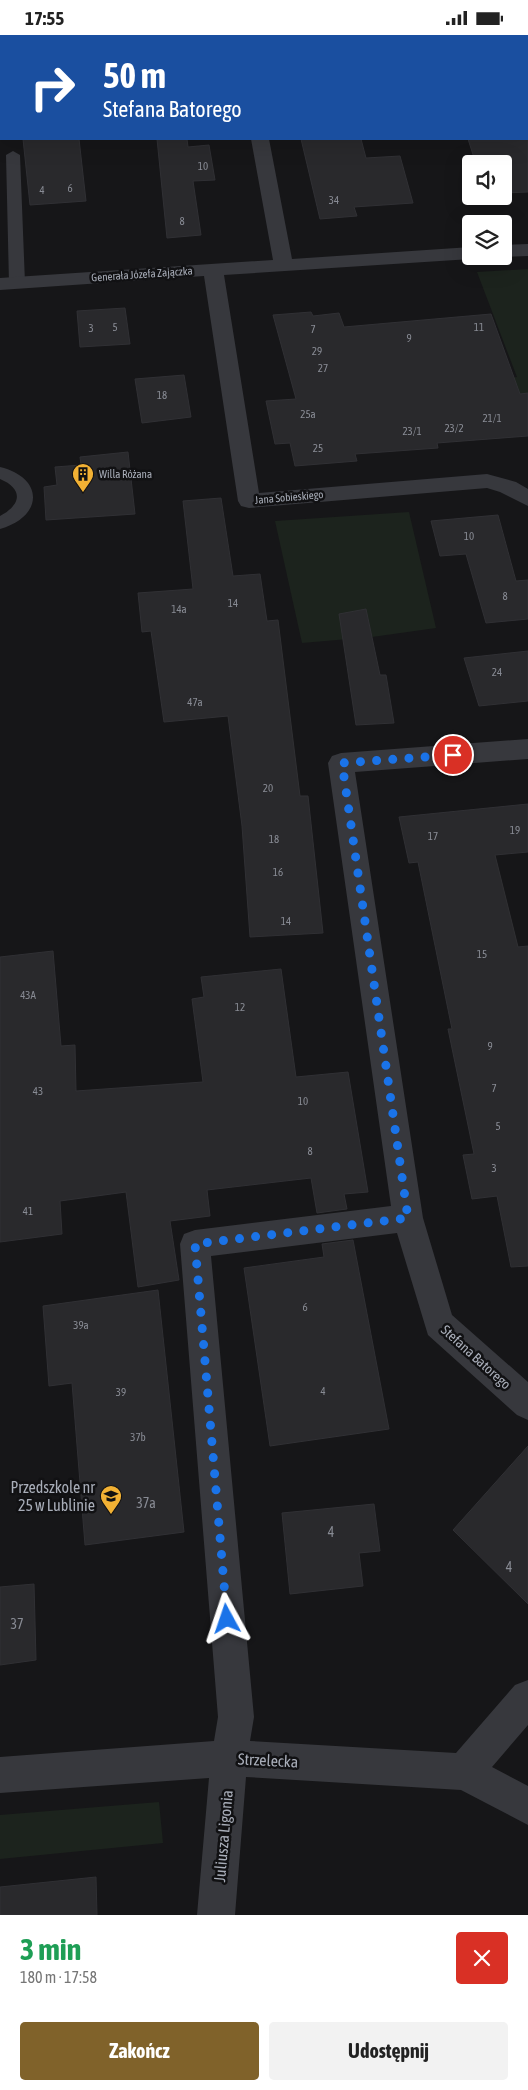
<!DOCTYPE html>
<html lang="pl">
<meta charset="utf-8">
<style>
:root{--surface:#fff;--page:#f2f2f2;--text:#222;--muted:#767676;--accent:#80622a}
body{margin:0;font-family:"Asap Condensed",sans-serif;background:var(--page);color:var(--text);height:100vh;display:flex;flex-direction:column;font-size:19px;white-space:nowrap}
*{box-sizing:border-box;margin:0}
p{font-size:16px;color:var(--muted)}
.icon{flex:none;width:28px;height:28px;fill:none;stroke:currentColor;stroke-width:2;stroke-linecap:round;stroke-linejoin:round}
.map{position:relative;height:1880px;overflow:hidden}
.drawer{display:flex;flex-direction:column;background:var(--surface);flex:1}
.drawer>*{flex:none}
.top-card{position:absolute;left:0px;top:0px;width:529px;height:105px;box-shadow:0 5px 20px #0002;background:#1a4fa0;color:#fff;overflow:hidden}
.buttons{position:absolute;left:462px;top:120px;display:grid;gap:10px}
.buttons a{display:grid;place-items:center;width:50px;height:50px;border-radius:5px;background:var(--surface);box-shadow:0 5px 20px #0002;font-size:25px}
.pin{position:absolute;display:grid;place-items:center;width:42px;height:42px;color:#fff;margin:-21px;border:2px solid #fff;border-radius:50%;box-shadow:0 1px 5px #0007}
.me{position:absolute;width:55px;margin:-28px;rotate:355deg;stroke-linejoin:round;filter:drop-shadow(0 0 4px #0008)}
.turn{display:flex;align-items:center;gap:18px;height:105px;padding:0 20px;font-size:22px}
.turn .icon{width:65px;height:65px;stroke-width:2.5}
.turn b{display:block;font-size:35px;line-height:42px}
.round{display:grid;place-items:center;flex:none;width:52px;height:52px;border-radius:5px;background:var(--page)}
.headline{display:flex;align-items:center;justify-content:space-between;height:85px;padding:0 20px}
h1{font-size:30px;font-weight:700;line-height:38px;color:#1e9e55}
.button{display:flex;gap:10px;margin-top:auto;padding:10px 20px}
.button a{flex:1;height:58px;border-radius:5px;background:var(--accent);color:#fff;font-size:20px;font-weight:700;line-height:58px;text-align:center}
.button a+a{background:var(--page);color:var(--text)}
.status{display:flex;justify-content:space-between;align-items:center;height:35px;padding:0 25px;background:var(--surface);direction:ltr}
.status svg{height:14px;fill:currentColor}
.map>svg:first-child{display:block}
.green{fill:#1c231d}
.building{fill:#29292c;stroke:#303034}
.lines{fill:none;stroke-linecap:round;stroke-linejoin:round}
.service{fill:#37383d;fill-rule:evenodd}
.minor{fill:#37383d;fill-rule:evenodd}
.route{stroke:#1a73e8;stroke-width:9;stroke-dasharray:0 16.2}
.labels{text-anchor:middle;stroke-width:5;stroke-linejoin:round;paint-order:stroke}
.number-label{font-size:11px;fill:#888b94}
.far-street-label{font-size:11px;fill:#a8adb8;stroke:#111113}
.far-poi-label{font-size:11px;fill:#a8adb8;stroke:#111113;text-anchor:start}
.street-label{font-size:14px;fill:#a8adb8;stroke:#111113}
.near-number-label{font-size:14px;fill:#888b94}
.near-poi-label{font-size:16px;fill:#a8adb8;stroke:#111113;text-anchor:end}
.near-street-label{font-size:16px;fill:#a8adb8;stroke:#111113}
</style>
<div class="status"><b>17:55</b><svg viewBox="0 0 49 12"><path d="M0 12V9h3v3zM5 12V6h3v6zM10 12V3h3v9zM15 12V0h3v12zM26 1h20v11H26zM47 4h2v5h-2z"/></svg></div>
<div class="map">
<svg width="528" height="1880" viewBox="0 0 528 1880">
<rect width="100%" height="100%" fill="#161618"/>
<path class="green" d="M528,234V358L506,360L368,354L517,342L477,237Z
M409,477L436,593L372,602L302,608L275,486Z
M159,1767L163,1808L0,1824V1780Z"/>
<path class="building" d="M23,104H79L86,166L30,170Z
M157,104H187L188,112L209,110L215,145L193,146L201,200L167,203Z
M301,104H361L366,123L400,121L413,168L354,172L357,181L320,184Z
M468,104H528V157L504,158V129H476Z
M125,273L130,309L80,312L77,276Z
M311,277L313,281L339,278L344,292L491,279L520,359L528,358V401L437,408L438,413L355,419L357,426L295,431L290,408L275,409L266,366L296,364L273,280Z
M184,340L191,382L142,388L135,344Z
M128,417L135,479L46,485L44,452L57,450L55,432L81,430L80,422Z
M221,463L233,541L260,539L267,586L278,585L300,761H308L323,898L250,902L242,791L228,681L164,687L151,596L142,597L138,558L193,554L183,466Z
M498,480L516,546L528,545V584L486,588L466,519L440,521L431,486Z
M366,574L380,640H386L394,688L356,690L339,579Z
M528,616V666L479,671L464,623Z
M528,769V817L495,820L518,912L528,911V1231L511,1232L497,1161L472,1164L463,1120L474,1119L448,994H452L418,827L409,828L399,782Z
M53,916L61,1011L75,1010L76,1056L203,1047L192,964L204,962L201,942L281,934L296,1042L348,1037L368,1157L344,1159L347,1174L317,1178L311,1143L207,1155L210,1181L170,1186L179,1245L138,1252L126,1157L60,1166L62,1199L0,1207V922Z
M353,1205L389,1394L270,1411L244,1233L324,1222L322,1209Z
M158,1255L184,1497L85,1510L72,1348L49,1351L43,1271Z
M528,1411V1569L453,1495Z
M374,1469L380,1516L359,1518L363,1551L290,1559L282,1478Z
M34,1549L36,1625L0,1630V1552Z
M96,1842L97,1880H0V1852Z"/>
<g class="lines">
<path class="service" d="M68,0H80V1H68Z
M112,0H124V1H112Z
M0,5H1V13H0Z
M13,116L20,120L25,248L17,253L9,248L6,120Z
M0,432C45,443 43,482 0,494V481C21,470 24,454 0,444Z"/>
<path class="minor" d="M251,104H269L292,224L471,212V221H478L471,224L224,240L259,458L487,439L516,447L528,454V471L500,457L487,453L249,473L241,471L238,466L204,241L0,255V243L273,225Z
M528,209V221L504,222L502,221H504V210Z
M528,704V724L355,737L423,1183L452,1280L528,1347V1385L517,1380L428,1300L397,1198L211,1221L254,1682L250,1706L456,1718L515,1650L528,1645V1690L492,1732L528,1751V1790L461,1755L246,1742L235,1880H197L209,1743L0,1758V1722L214,1706L218,1682L180,1209L184,1199L195,1195L391,1171L328,728L332,721L341,718Z"/>
</g>
<g class="lines">
<path class="route" d="M227,1584L195,1209L408,1183L342,728L453,720"/>
</g>
<defs>
<g id="building-pin" transform="scale(1.125)"><path d="M0 17L-7.5 6A9.5 9.5 0 1 1 7.5 6Z" fill="#f2b134" stroke="#111113"/><path d="M-4-6H4V6H1V3H-1V6H-4ZM-2.5-4.3h1.7v1.8h-1.7ZM.8-4.3h1.7v1.8H.8ZM-2.5-1h1.7V.8h-1.7ZM.8-1h1.7V.8H.8Z" fill="#111"/></g>
<g id="school-pin" transform="scale(1.125)"><path d="M0 17L-7.5 6A9.5 9.5 0 1 1 7.5 6Z" fill="#f2b134" stroke="#111113"/><path d="M0-5L7-2L0 1L-7-2ZM-4 1L0 2.5L4 1V4Q0 6-4 4Z" fill="#111"/></g>
</defs>
<g fill-rule="evenodd">
<use href="#building-pin" x="83" y="439"/>
<use href="#school-pin" x="111" y="1461"/>
</g>
<g class="labels">
<g class="number-label">
<text x="203" y="135">10</text>
<text x="70" y="157">6</text>
<text x="42" y="159">4</text>
<text x="334" y="169">34</text>
<text x="182" y="190">8</text>
<text x="115" y="296">5</text>
<text x="479" y="296">11</text>
<text x="91" y="297">3</text>
<text x="313" y="298">7</text>
<text x="409" y="307">9</text>
<text x="317" y="320">29</text>
<text x="323" y="337">27</text>
<text x="162" y="364">18</text>
<text x="308" y="383">25a</text>
<text x="492" y="387">21/1</text>
<text x="454" y="397">23/2</text>
<text x="412" y="400">23/1</text>
<text x="318" y="417">25</text>
<text x="469" y="505">10</text>
<text x="505" y="565">8</text>
<text x="233" y="572">14</text>
<text x="179" y="578">14a</text>
<text x="497" y="641">24</text>
<text x="195" y="671">47a</text>
<text x="268" y="757">20</text>
<text x="515" y="799">19</text>
<text x="433" y="805">17</text>
<text x="274" y="808">18</text>
<text x="278" y="841">16</text>
<text x="286" y="890">14</text>
<text x="482" y="923">15</text>
<text x="28" y="964">43A</text>
<text x="240" y="976">12</text>
<text x="490" y="1015">9</text>
<text x="494" y="1057">7</text>
<text x="38" y="1060">43</text>
<text x="303" y="1070">10</text>
<text x="498" y="1095">5</text>
<text x="310" y="1120">8</text>
<text x="494" y="1137">3</text>
<text x="28" y="1180">41</text>
<text x="305" y="1276">6</text>
<text x="81" y="1294">39a</text>
<text x="323" y="1360">4</text>
<text x="121" y="1361">39</text>
<text x="138" y="1406">37b</text>
</g>
<g class="far-street-label">
<text transform="translate(142 239) rotate(-4)" y="4">Generała Józefa Zajączka</text>
<text transform="translate(289 462) rotate(-5)" y="4">Jana Sobieskiego</text>
</g>
<g class="far-poi-label">
<text x="99" y="443">Willa Różana</text>
</g>
<g class="street-label">
<text transform="translate(476 1322) rotate(42)" y="5">Stefana Batorego</text>
</g>
<g class="near-number-label">
<text x="146" y="1473">37a</text>
<text x="331" y="1502">4</text>
<text x="509" y="1537">4</text>
<text x="17" y="1594">37</text>
</g>
<g class="near-poi-label">
<text x="95" y="1458">Przedszkole nr<tspan x="95" dy="18">25 w Lublinie</tspan></text>
</g>
<g class="near-street-label">
<text transform="translate(268 1725) rotate(3)" y="6">Strzelecka</text>
<text transform="translate(223 1801) rotate(-85)" y="6">Juliusza Ligonia</text>
</g>
</g>
</svg>
<div class="buttons">
<a><svg class="icon" aria-label="sound" viewBox="0 0 24 24"><path d="M4 9h4l5-4v14l-5-4H4zM17 9q2 3 0 6"/></svg></a>
<a><svg class="icon" aria-label="layers" viewBox="0 0 24 24"><path d="M12 4l9 5-9 5-9-5zM3 14l9 5 9-5"/></svg></a>
</div>
<div class="pin" style="left:453px;top:720px;background:#d93025"><svg class="icon" aria-label="arrive" viewBox="0 0 24 24"><path d="M6 21V4h12l-3 4 3 4H6"/></svg></div>
<svg class="me" style="left:227px;top:1584px" viewBox="-20 -20 40 40"><path d="M0-17L14 15 0 8-14 15z" fill="#1a73e8" stroke="#fff" stroke-width="4"/></svg>
<div class="top-card">
<div class="turn"><svg class="icon" aria-label="right" viewBox="0 0 24 24"><path d="M7 20v-9h11M14 6l5 5-5 5"/></svg><div><b>50 m</b>Stefana Batorego</div></div>
</div>
</div>
<section class="drawer">
<div class="headline"><div><h1>3 min</h1><p>180 m · 17:58</p></div><a class="round" style="background:#d93025;color:#fff"><svg class="icon" aria-label="close" viewBox="0 0 24 24"><path d="M6 6l12 12M18 6L6 18"/></svg></a></div>
<div class="button"><a>Zakończ</a><a>Udostępnij</a></div>
</section>
